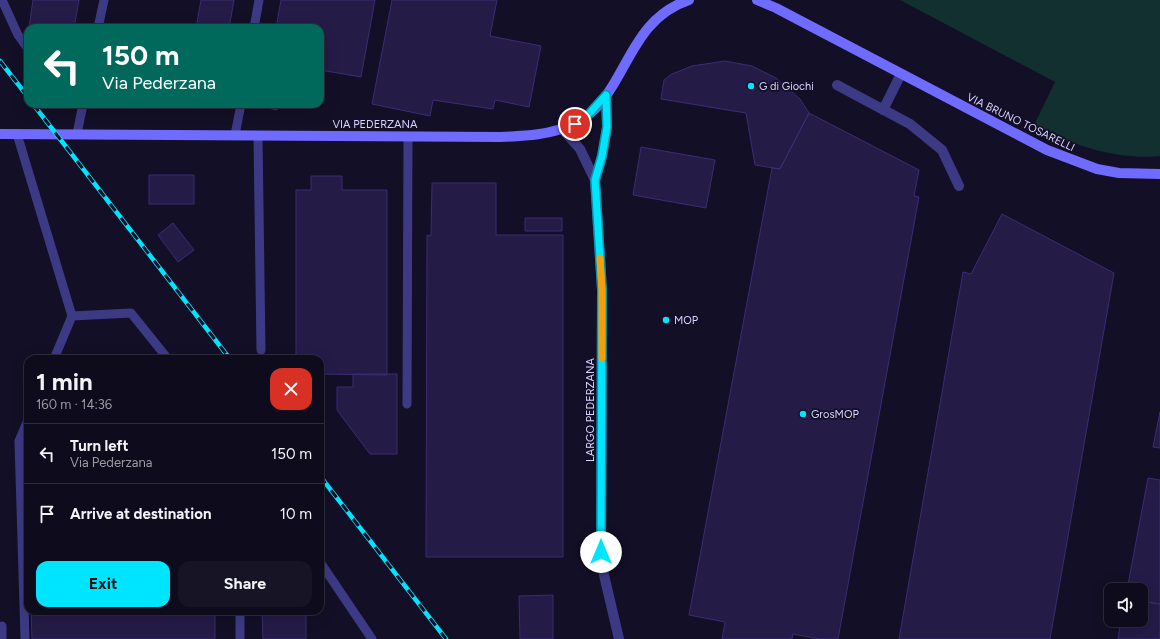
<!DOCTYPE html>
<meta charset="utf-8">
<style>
:root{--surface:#0e0b1c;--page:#171425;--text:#f1f3f6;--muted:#9b9ba3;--line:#2e2b3b;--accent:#00e5ff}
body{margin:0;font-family:Figtree,sans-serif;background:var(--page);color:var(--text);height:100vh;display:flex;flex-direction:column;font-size:15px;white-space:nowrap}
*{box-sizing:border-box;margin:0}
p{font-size:13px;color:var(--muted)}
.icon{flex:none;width:22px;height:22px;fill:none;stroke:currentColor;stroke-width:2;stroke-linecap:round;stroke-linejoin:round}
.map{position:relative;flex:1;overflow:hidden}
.side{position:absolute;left:24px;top:355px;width:300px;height:260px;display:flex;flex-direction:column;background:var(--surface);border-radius:12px;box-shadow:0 4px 16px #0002,0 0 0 1px var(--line)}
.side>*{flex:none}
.top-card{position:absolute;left:24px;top:24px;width:300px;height:84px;border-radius:12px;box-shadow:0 4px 16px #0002,0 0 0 1px var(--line);background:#00695c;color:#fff;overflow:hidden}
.controls{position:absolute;left:1104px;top:583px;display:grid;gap:8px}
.controls a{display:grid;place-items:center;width:44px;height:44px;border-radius:8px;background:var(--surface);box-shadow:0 4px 16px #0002,0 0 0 1px var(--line);font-size:20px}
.pin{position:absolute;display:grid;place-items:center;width:34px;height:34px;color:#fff;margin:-17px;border:2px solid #fff;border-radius:50%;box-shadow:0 1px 4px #0007}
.me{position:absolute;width:44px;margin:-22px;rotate:0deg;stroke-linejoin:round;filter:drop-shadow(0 0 3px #0008)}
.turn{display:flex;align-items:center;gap:14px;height:84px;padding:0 12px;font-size:18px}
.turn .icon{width:52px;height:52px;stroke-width:2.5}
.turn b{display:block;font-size:28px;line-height:34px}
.round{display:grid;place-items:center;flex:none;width:42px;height:42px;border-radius:12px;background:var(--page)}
.head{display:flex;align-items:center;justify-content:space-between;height:68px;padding:0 12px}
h1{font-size:24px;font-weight:700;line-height:30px}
.action{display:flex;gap:8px;margin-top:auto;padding:8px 12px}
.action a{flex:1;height:46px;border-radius:12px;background:var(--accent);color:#111;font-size:16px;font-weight:700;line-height:46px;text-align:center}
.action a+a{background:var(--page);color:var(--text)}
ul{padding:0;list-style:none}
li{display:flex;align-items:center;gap:12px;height:60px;padding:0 12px;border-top:1px solid var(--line)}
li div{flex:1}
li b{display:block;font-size:15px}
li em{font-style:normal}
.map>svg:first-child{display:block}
.green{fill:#12302f}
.building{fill:#241b47;stroke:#3b2d73}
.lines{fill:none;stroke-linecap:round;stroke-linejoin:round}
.service{stroke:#3d3a85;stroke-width:9}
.minor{stroke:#3d3a85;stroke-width:10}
.secondary{stroke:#6f6bff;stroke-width:10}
.rail-casing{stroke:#00e5ff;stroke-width:4.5}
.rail{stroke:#130f26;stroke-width:3;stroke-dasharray:9;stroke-linecap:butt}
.route-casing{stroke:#0095a6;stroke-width:10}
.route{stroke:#00e5ff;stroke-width:7}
.slow{stroke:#f59e0b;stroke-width:7}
.poi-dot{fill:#00e5ff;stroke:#130f26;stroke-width:1.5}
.labels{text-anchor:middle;stroke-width:3.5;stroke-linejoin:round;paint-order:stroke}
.poi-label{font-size:11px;fill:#d9d4ff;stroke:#130f26;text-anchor:start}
.street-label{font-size:11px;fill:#d9d4ff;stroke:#130f26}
</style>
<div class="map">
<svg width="1160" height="639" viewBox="0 0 1160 639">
<rect width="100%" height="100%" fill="#130f26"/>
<path class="green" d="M900,0H1160V156C1115,160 1074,146 1034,125L1055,82Z"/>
<path class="building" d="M33,0H79L74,28H29Z
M201,0H234L229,28H196Z
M281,0H375L361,77L320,70V28H276Z
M392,0H497L490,36L541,46L529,107L495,100L493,109L433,100L430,116L372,104Z
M725,61L752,66L776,78L800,99L809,113L780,169L755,165L746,113L661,99L664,80L672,74L692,66Z
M263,104H278L277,110L263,107Z
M809,113L919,170L914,196L919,197L838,639H819L793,634L792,639H722L725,622L689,615L772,168L780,169Z
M641,147L715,160L706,208L633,195Z
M149,175H194V204H149Z
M311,176H342V190H387V375L320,374V359H296V190H311Z
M432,183H496V235H563V557H426L427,235L431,236Z
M1002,214L1114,273L1050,639H899L963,272L971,274Z
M525,218H562V231H525Z
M173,223L194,250L178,262L158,235Z
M353,374H397V454H370L337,410V387H353Z
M1160,412V448L1153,447Z
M1148,478L1160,480V604L1141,601V590H1127Z
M553,595V639H520L519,596Z
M1141,601L1160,604V639H1118L1121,620H1141Z
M31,611H215V639H32Z
M262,611H306V639H263Z"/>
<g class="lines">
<path class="service" d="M2,0L18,35L28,49
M98,28L104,0
M254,28L259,0
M17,134L72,316L54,359
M77,134L83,104
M235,135L241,104
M258,136L261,350
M72,316L131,313L168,359
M407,404L408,137
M320,562L372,639
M2,626V639
M25,639L19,441L28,420
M240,639V611"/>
<path class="minor" d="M837,85L910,124L942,150L959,186
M606,95L607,127L602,156L595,180L602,290L601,552L604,575L619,639
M883,110L901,74
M562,129L580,149L595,180"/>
<path class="secondary" d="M757,0L776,8L1047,150L1097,169L1119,173L1160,174
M0,134L500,137C525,136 551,135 574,124C628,98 623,22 689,0"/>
<g class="rail-casing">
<path id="rail" d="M0,61L28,97
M33,104L230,359
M320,476L446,639"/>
</g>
<use href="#rail" class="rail"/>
</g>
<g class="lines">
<g class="route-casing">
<path id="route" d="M575,124L587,116L606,95L607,127L602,156L595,180L602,290L601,552"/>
</g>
<use href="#route" class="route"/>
<path class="slow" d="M600,258L602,290V358"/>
</g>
<g class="poi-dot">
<circle cx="751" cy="86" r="4"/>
<circle cx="666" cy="320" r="4"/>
<circle cx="803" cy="414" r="4"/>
</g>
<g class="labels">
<g class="poi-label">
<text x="759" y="90">G di Giochi</text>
<text x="674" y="324">MOP</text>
<text x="811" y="418">GrosMOP</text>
</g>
<g class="street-label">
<text transform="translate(1021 122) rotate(26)" y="4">VIA BRUNO TOSARELLI</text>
<text x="375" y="128">VIA PEDERZANA</text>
<text transform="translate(590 410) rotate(-90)" y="4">LARGO PEDERZANA</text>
</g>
</g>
</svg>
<div class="controls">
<a><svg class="icon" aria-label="sound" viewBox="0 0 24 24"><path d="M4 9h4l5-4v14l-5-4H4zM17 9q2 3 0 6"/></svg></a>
</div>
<div class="pin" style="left:575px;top:124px;background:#d93025"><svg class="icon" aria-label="arrive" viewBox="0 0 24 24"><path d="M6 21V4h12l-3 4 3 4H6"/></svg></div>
<svg class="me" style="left:601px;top:552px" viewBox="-20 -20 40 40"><circle r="19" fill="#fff"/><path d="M0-13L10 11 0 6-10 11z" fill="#00e5ff"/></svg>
<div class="top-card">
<div class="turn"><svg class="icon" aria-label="left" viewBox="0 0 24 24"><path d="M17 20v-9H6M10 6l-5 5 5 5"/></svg><div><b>150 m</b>Via Pederzana</div></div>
</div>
<section class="side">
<div class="head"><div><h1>1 min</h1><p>160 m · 14:36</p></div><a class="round" style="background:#d93025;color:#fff"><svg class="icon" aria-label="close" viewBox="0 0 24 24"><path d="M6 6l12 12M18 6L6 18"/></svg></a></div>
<ul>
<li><svg class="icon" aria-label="left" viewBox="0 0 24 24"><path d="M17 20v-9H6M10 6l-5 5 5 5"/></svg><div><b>Turn left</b><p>Via Pederzana</p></div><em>150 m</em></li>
<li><svg class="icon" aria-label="arrive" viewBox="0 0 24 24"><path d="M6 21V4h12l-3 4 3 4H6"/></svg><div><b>Arrive at destination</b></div><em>10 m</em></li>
</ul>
<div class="action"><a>Exit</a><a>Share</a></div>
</section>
</div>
